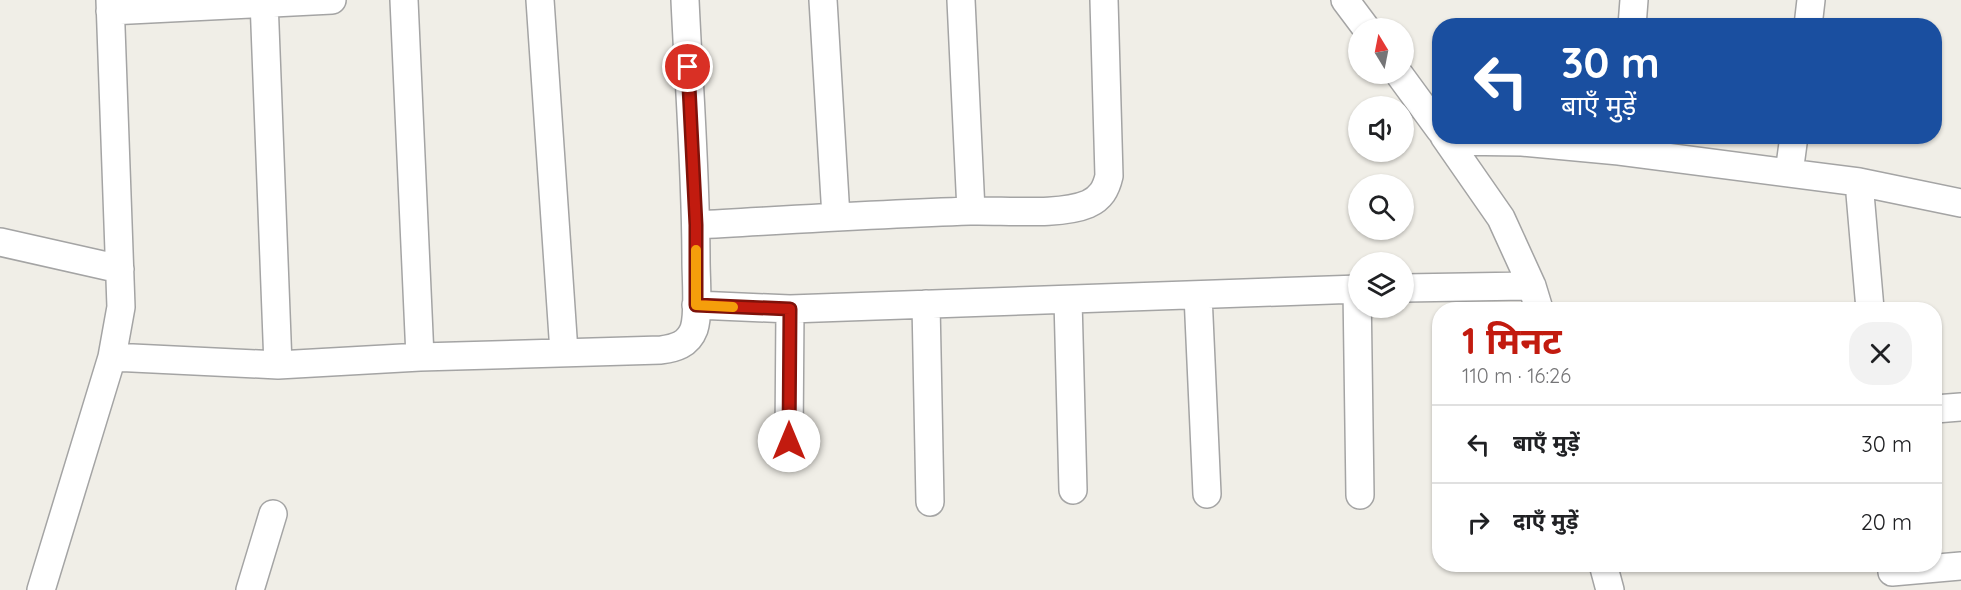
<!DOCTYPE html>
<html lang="hi">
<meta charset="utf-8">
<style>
:root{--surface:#fff;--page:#f2f2f2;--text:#202124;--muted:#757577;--line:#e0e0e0;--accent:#c21b0f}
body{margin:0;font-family:Quicksand,"Noto Sans Devanagari",sans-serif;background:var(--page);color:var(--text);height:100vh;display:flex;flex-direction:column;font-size:22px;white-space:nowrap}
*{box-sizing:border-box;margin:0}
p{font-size:20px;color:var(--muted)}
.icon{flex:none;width:33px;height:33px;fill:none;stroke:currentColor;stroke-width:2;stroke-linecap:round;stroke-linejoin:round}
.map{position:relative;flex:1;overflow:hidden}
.drawer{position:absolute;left:1432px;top:302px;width:510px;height:270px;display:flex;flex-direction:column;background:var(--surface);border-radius:24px;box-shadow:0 2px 4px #0004}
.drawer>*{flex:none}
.top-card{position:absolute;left:1432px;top:18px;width:510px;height:126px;border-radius:24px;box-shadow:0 2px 4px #0004;background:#1a4fa0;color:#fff;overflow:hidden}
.needle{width:39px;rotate:350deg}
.tools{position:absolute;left:1348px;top:18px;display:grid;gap:12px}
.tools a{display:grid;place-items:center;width:66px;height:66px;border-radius:50%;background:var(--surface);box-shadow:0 2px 4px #0004;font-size:30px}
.pin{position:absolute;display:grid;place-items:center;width:51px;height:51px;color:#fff;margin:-26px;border:3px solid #fff;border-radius:50%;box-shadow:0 2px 6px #0007}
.me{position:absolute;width:66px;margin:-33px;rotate:0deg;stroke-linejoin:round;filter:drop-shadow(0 0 4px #0008)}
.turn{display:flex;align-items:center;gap:21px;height:126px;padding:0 30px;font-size:27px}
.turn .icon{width:78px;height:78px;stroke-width:2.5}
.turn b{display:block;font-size:42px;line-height:51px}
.round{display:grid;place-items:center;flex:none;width:63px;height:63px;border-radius:24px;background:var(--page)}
.summary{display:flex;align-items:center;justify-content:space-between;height:102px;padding:0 30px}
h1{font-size:36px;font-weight:700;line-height:45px;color:var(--accent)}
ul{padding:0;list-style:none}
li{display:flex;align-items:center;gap:18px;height:78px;padding:0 30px;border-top:2px solid var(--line)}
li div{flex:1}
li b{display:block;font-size:22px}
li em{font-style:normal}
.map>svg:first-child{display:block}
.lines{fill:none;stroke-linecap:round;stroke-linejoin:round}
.minor-casing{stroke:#a4a4a4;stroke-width:30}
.minor{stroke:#fff;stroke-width:27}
.route-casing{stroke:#7e120a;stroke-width:15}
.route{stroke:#c21b0f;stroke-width:10}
.slow{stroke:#f59e0b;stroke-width:10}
</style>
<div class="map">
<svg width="1961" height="590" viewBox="0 0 1961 590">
<rect width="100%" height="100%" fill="#f0eee7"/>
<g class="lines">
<g class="minor-casing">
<path id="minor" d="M264,0L278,365
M404,0L420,357
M540,0L564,352
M823,0L836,217
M961,0L971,211
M1345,0L1366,28
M110,11L332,0
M1632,26L1634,0
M1808,26L1811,0
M1399,74L1440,130
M1444,136L1501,218L1532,286L1539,309
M1448,141L1522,142L1619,151L1859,182L1961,203
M1789,173L1794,136
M1859,182L1870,309
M696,225C787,220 879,214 970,211C1003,210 1060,216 1088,204C1101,198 1106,189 1109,176L1104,0
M0,242L120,269
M1404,288L1532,286
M1357,289L1360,495
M1198,295L1207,494
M1068,300L1073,490
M926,304L930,502
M696,305L790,309L1359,289
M112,357L278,365L420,357L661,350C675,348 688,345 694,329C699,314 696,278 696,261C696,174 689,87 685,0
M1935,409L1961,407
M789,441L790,309
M1603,564L1610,590
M1892,572L1961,566
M41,590L112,357L121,307L110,0
M250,590L273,514"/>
</g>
<use href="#minor" class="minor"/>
</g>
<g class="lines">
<g class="route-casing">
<path id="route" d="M688,67L696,225V305L790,309L789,441"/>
</g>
<use href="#route" class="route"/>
<path class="slow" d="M696,250V305L733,307"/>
</g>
</svg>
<div class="tools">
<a><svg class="needle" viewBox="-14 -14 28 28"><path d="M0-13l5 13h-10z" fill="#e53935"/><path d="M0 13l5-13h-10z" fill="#757577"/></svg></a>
<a><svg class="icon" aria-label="sound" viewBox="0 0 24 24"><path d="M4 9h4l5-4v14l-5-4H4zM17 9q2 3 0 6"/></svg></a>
<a><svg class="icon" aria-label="search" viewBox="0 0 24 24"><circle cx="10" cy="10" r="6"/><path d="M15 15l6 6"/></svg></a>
<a><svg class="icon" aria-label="layers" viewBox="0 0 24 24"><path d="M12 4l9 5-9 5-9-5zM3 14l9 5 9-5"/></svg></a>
</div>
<div class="pin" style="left:688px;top:67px;background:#d93025"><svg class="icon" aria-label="arrive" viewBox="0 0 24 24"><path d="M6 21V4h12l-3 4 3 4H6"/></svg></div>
<svg class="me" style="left:789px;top:441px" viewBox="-20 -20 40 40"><circle r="19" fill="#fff"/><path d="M0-13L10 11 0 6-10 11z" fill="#c21b0f"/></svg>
<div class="top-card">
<div class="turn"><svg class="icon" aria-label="left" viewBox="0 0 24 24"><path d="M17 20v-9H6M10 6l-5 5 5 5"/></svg><div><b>30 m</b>बाएँ मुड़ें</div></div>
</div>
<section class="drawer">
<div class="summary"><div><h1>1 मिनट</h1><p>110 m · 16:26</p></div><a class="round"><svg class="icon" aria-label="close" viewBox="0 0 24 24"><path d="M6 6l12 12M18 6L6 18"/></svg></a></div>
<ul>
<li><svg class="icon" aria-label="left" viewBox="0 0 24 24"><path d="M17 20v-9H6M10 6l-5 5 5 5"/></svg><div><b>बाएँ मुड़ें</b></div><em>30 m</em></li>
<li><svg class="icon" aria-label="right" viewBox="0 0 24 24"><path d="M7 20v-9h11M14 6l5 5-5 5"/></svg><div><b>दाएँ मुड़ें</b></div><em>20 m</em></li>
</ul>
</section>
</div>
